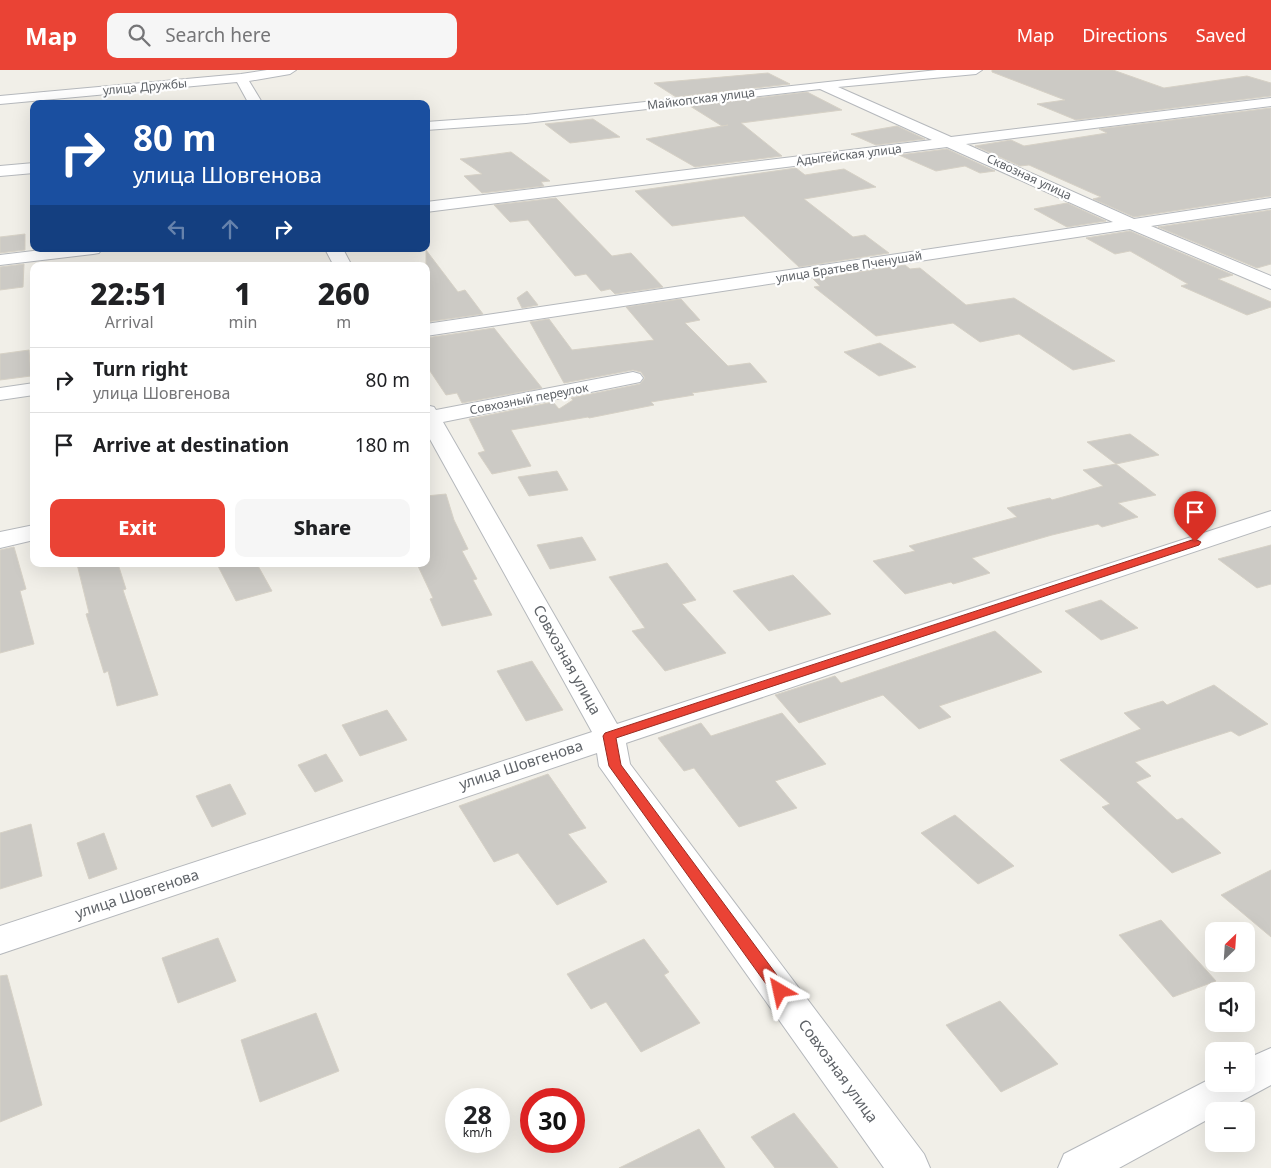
<!DOCTYPE html>
<meta charset="utf-8">
<style>
:root{--surface:#fff;--page:#f6f6f6;--text:#202124;--muted:#757577;--line:#e0e0e0;--accent:#ea4335}
body{margin:0;font-family:"Noto Sans",sans-serif;background:var(--page);color:var(--text);height:100vh;display:flex;flex-direction:column;font-size:19px;white-space:nowrap}
*{box-sizing:border-box;margin:0}
p{font-size:16px;color:var(--muted)}
.icon{flex:none;width:28px;height:28px;fill:none;stroke:currentColor;stroke-width:2;stroke-linecap:round;stroke-linejoin:round}
.map{position:relative;flex:1;overflow:hidden}
.side{position:absolute;left:30px;top:192px;width:400px;height:305px;display:flex;flex-direction:column;background:var(--surface);border-radius:10px;box-shadow:0 5px 20px #0002}
.side>*{flex:none}
.guide{position:absolute;left:30px;top:30px;width:400px;height:152px;border-radius:10px;box-shadow:0 5px 20px #0002;background:#1a4fa0;color:#fff;overflow:hidden}
.needle{width:32px;rotate:25deg}
.fabs{position:absolute;left:1205px;top:852px;display:grid;gap:10px}
.fabs a{display:grid;place-items:center;width:50px;height:50px;border-radius:10px;background:var(--surface);box-shadow:0 5px 20px #0002;font-size:25px}
.speed{position:absolute;left:445px;top:1018px;display:flex;gap:10px;font-size:25px;font-weight:700;text-align:center}
.speed>*{display:grid;place-content:center;width:65px;height:65px;border-radius:50%;background:var(--surface);box-shadow:0 5px 20px #0002;line-height:1}
.speed small{font-size:12px;font-weight:400}
.speed .limit{border:8px solid #d22;background:#fff;color:#111}
.pin{position:absolute;display:grid;place-items:center;width:42px;height:42px;color:#fff;margin:-51px -21px;border-radius:50% 50% 50% 0;rotate:-45deg;box-shadow:0 0 5px #0007}
.pin .icon{rotate:45deg}
.me{position:absolute;width:55px;margin:-28px;rotate:324deg;stroke-linejoin:round;filter:drop-shadow(0 0 4px #0008)}
.turn{display:flex;align-items:center;gap:18px;height:105px;padding:0 20px;font-size:22px}
.turn .icon{width:65px;height:65px;stroke-width:2.5}
.turn b{display:block;font-size:35px;line-height:42px}
.lanes{display:flex;align-items:center;height:48px;padding:0 20px;background:#0003;justify-content:center;gap:25px;direction:ltr}
.lanes .off{opacity:.35}
.eta{display:flex;justify-content:space-evenly;align-items:center;height:85px;text-align:center}
.eta b{font-size:30px;font-weight:800;line-height:35px}
.action{display:flex;gap:10px;margin-top:auto;padding:10px 20px}
.action a{flex:1;height:58px;border-radius:10px;background:var(--accent);color:#fff;font-size:20px;font-weight:800;line-height:58px;text-align:center}
.action a+a{background:var(--page);color:var(--text)}
ul{padding:0;list-style:none}
li{display:flex;align-items:center;gap:15px;height:65px;padding:0 20px;border-top:1px solid var(--line)}
li div{flex:1}
li b{display:block;font-size:19px}
li em{font-style:normal}
header{display:flex;align-items:center;gap:30px;box-sizing:border-box;height:70px;padding:0 25px;background:var(--accent);color:#fff}
header strong{font-size:24px}
nav{display:flex;gap:28px;margin-inline-start:auto;font-size:18px}
.search{width:350px;height:45px;background:var(--page);display:flex;align-items:center;gap:12px;box-sizing:border-box;padding:0 18px;border-radius:10px;color:var(--muted);font-size:19px}
.map>svg:first-child{display:block}
.building{fill:#cccac5;stroke:#d6d1c6}
.lines{fill:none;stroke-linecap:round;stroke-linejoin:round}
.minor-casing{stroke:#b5b8bc;stroke-width:2}
.minor{fill:#fff;fill-rule:evenodd}
.route{fill:#ea4335;stroke:#982c22}
.labels{text-anchor:middle;stroke-width:4.5;stroke-linejoin:round;paint-order:stroke}
.far-street-label{font-size:12px;fill:#5f6368;stroke:#fff}
.street-label{font-size:15px;fill:#5f6368;stroke:#fff}
</style>
<header>
<strong>Map</strong>
<div class="search"><svg class="icon" aria-label="search" viewBox="0 0 24 24"><circle cx="10" cy="10" r="6"/><path d="M15 15l6 6"/></svg>Search here</div>
<nav><a>Map</a><a>Directions</a><a>Saved</a></nav>
</header>
<div class="map">
<svg width="1271" height="1098" viewBox="0 0 1271 1098">
<rect width="100%" height="100%" fill="#f1efe8"/>
<path class="building" d="M992,0H1113L1164,18L1247,6L1271,13V26L1076,50L1037,34L1065,30L992,2Z
M768,3L790,14L676,27L654,13Z
M807,22L842,40L741,53L782,86L695,97L646,69L728,55L722,56L690,36Z
M1271,38V126L1134,147L1093,129L1101,127L1029,95L1020,96L975,76L1011,70L1024,76L1107,63L1099,59Z
M593,49L620,67L570,73L545,54Z
M897,56L925,69L876,75L851,64Z
M947,79L995,101L980,103L965,96L936,101L899,85Z
M511,82L550,111L541,112L544,116L482,123L464,106L482,104L460,89Z
M796,98L805,105L844,99L876,117L804,129L853,167L865,165L889,183L799,197L744,146L672,156L635,121Z
M556,128L612,186L631,183L663,217L615,224L610,219L601,221L586,204L575,206L528,150L510,152L494,135Z
M1067,133L1106,151L1067,157L1034,139Z
M1271,140V194L1257,198L1158,157Z
M1130,161L1233,205L1218,209L1271,232V237L1247,245L1181,216L1188,214L1130,181L1115,184L1086,168Z
M25,164V180L0,183V167Z
M426,180L458,222L465,220L483,244L426,252Z
M24,194L23,217L0,220V197Z
M905,195L910,199L920,198L966,235L1014,228L1115,291L1073,300L1019,264L980,272L953,253L876,266L814,217L820,216L813,209Z
M527,221L538,235L522,238L517,228Z
M681,229L700,250L685,253L728,296L750,293L767,312L692,323L694,325L651,332L654,335L589,348L588,347L511,360L531,396L492,404L478,383L485,381L469,349L553,332L559,339L573,330L571,328L640,314L645,308L641,302L633,300L564,313L530,252L549,249L572,280L654,270L626,237Z
M494,258L542,318L462,333L457,323L446,325L426,295V268Z
M880,273L916,297L879,306L844,282Z
M29,280L31,306L0,310V284Z
M1130,364L1159,385L1116,394L1087,372Z
M1116,394L1156,425L1118,433L1138,447L1102,457L1098,454L1052,465L972,488L990,503L953,514L951,512L905,524L873,491L915,481L909,476L1017,447L1007,438L1050,428L1052,430L1103,416L1083,400Z
M557,401L568,420L529,426L518,407Z
M446,424L454,450L468,479L462,481L477,509L473,510L492,545L442,556L430,529L433,528L417,494H426V426Z
M582,467L596,490L550,499L537,475Z
M1271,475V514L1257,518L1218,489Z
M14,477L26,519L20,521L34,574L0,583V480Z
M667,493L696,530L682,534L726,583L665,601L632,561L645,558L609,507Z
M77,494H118L126,519L123,520L158,625L117,636L108,601L104,603L86,544L89,543Z
M217,494H257L272,521L236,531Z
M793,505L831,544L769,561L733,521Z
M1101,530L1138,558L1101,570L1065,541Z
M995,561L1042,602L939,636L951,647L919,659L883,625L799,653L775,625L835,606L841,613Z
M532,591L563,640L526,651L497,601Z
M1214,615L1268,654L1239,666L1231,661L1135,692L1151,706L1136,712L1177,750L1182,748L1221,783L1172,803L1102,737L1110,734L1060,690L1141,659L1124,643L1163,631L1167,635Z
M387,640L407,670L360,686L342,655Z
M782,643L826,694L775,711L797,738L739,757L694,698L684,701L658,668L701,653L711,666Z
M326,684L343,711L315,722L298,695Z
M548,704L586,758L568,764L607,812L557,835L518,783L494,792L459,736Z
M230,714L246,744L212,757L196,726Z
M955,745L1014,796L978,814L921,763Z
M31,754L42,806L0,819V763Z
M104,763L117,799L89,809L77,773Z
M1271,800V867L1221,825Z
M1161,850L1216,911L1173,927L1119,865Z
M218,868L236,911L178,933L162,888Z
M644,869L669,902L664,905L700,953L641,982L606,932L591,939L567,904Z
M7,905L42,1035L0,1052V906Z
M1000,931L1058,994L1001,1022L946,955Z
M316,943L339,1001L260,1032L241,970Z
M794,1043L838,1098H775L751,1067Z
M699,1059L725,1098H619Z"/>
<g class="lines">
<g class="minor-casing">
<path id="minor" d="M267,0H296L290,4L249,11L263,34H249L237,12L0,34V26L241,4Z
M937,0H982L976,4L838,17L951,67L1271,28V36L966,74L1134,149L1271,128V138L1151,156L1271,206V219L1130,159L426,266V254L1113,152L947,77L426,142V132L932,70L820,19L526,53L426,60V52L526,45Z
M34,93V103L0,106V96Z
M50,179H102L99,183L93,184L0,195V185Z
M325,179H343L352,196H334Z
M633,302L640,304L643,308L640,312L443,352L617,654L1271,441V456L626,673L630,694L924,1084L930,1098H884L604,703L599,696L597,683L0,884V856L592,662L426,362V335L434,337L436,340Z
M34,313V325L0,330V318Z
M34,455V470L0,478V462Z
M1271,978V1015L1223,1041H1214V1046L1119,1098H1058L1064,1084L1214,1007V1014H1246V989Z"/>
</g>
<use href="#minor" class="minor"/>
</g>
<path class="route" d="M1195,469L1201,472L1199,475L616,668L621,695L785,916L787,921L785,925L780,927L774,925L609,696L603,666L605,663Z"/>
<g class="labels">
<g class="far-street-label">
<text transform="translate(145 17) rotate(-5)" y="4">улица Дружбы</text>
<text transform="translate(701 29) rotate(-7)" y="4">Майкопская улица</text>
<text transform="translate(849 85) rotate(-7)" y="4">Адыгейская улица</text>
<text transform="translate(1029 107) rotate(25)" y="4">Сквозная улица</text>
<text transform="translate(849 197) rotate(-9)" y="4">улица Братьев Пченушай</text>
<text transform="translate(529 329) rotate(-11)" y="4">Совхозный переулок</text>
</g>
<g class="street-label">
<text transform="translate(567 590) rotate(61)" y="5">Совхозная улица</text>
<text transform="translate(521 695) rotate(-18)" y="5">улица Шовгенова</text>
<text transform="translate(137 824) rotate(-18)" y="5">улица Шовгенова</text>
<text transform="translate(838 1001) rotate(54)" y="5">Совхозная улица</text>
</g>
</g>
</svg>
<div class="fabs">
<a><svg class="needle" viewBox="-14 -14 28 28"><path d="M0-13l5 13h-10z" fill="#e53935"/><path d="M0 13l5-13h-10z" fill="#757577"/></svg></a>
<a><svg class="icon" aria-label="sound" viewBox="0 0 24 24"><path d="M4 9h4l5-4v14l-5-4H4zM17 9q2 3 0 6"/></svg></a>
<a>+</a>
<a>−</a>
</div>
<div class="speed"><div>28<small>km/h</small></div><div class="limit">30</div></div>
<div class="pin" style="left:1195px;top:472px;background:#d93025"><svg class="icon" aria-label="arrive" viewBox="0 0 24 24"><path d="M6 21V4h12l-3 4 3 4H6"/></svg></div>
<svg class="me" style="left:780px;top:921px" viewBox="-20 -20 40 40"><path d="M0-17L14 15 0 8-14 15z" fill="#ea4335" stroke="#fff" stroke-width="4"/></svg>
<div class="guide">
<div class="turn"><svg class="icon" aria-label="right" viewBox="0 0 24 24"><path d="M7 20v-9h11M14 6l5 5-5 5"/></svg><div><b>80 m</b>улица Шовгенова</div></div>
<div class="lanes"><svg class="icon off" aria-label="left" viewBox="0 0 24 24"><path d="M17 20v-9H6M10 6l-5 5 5 5"/></svg><svg class="icon off" aria-label="ahead" viewBox="0 0 24 24"><path d="M12 20V5M6 11l6-6 6 6"/></svg><svg class="icon" aria-label="right" viewBox="0 0 24 24"><path d="M7 20v-9h11M14 6l5 5-5 5"/></svg></div>
</div>
<section class="side">
<div class="eta">
<div><b>22:51</b><p>Arrival</p></div>
<div><b>1</b><p>min</p></div>
<div><b>260</b><p>m</p></div>
</div>
<ul>
<li><svg class="icon" aria-label="right" viewBox="0 0 24 24"><path d="M7 20v-9h11M14 6l5 5-5 5"/></svg><div><b>Turn right</b><p>улица Шовгенова</p></div><em>80 m</em></li>
<li><svg class="icon" aria-label="arrive" viewBox="0 0 24 24"><path d="M6 21V4h12l-3 4 3 4H6"/></svg><div><b>Arrive at destination</b></div><em>180 m</em></li>
</ul>
<div class="action"><a>Exit</a><a>Share</a></div>
</section>
</div>
